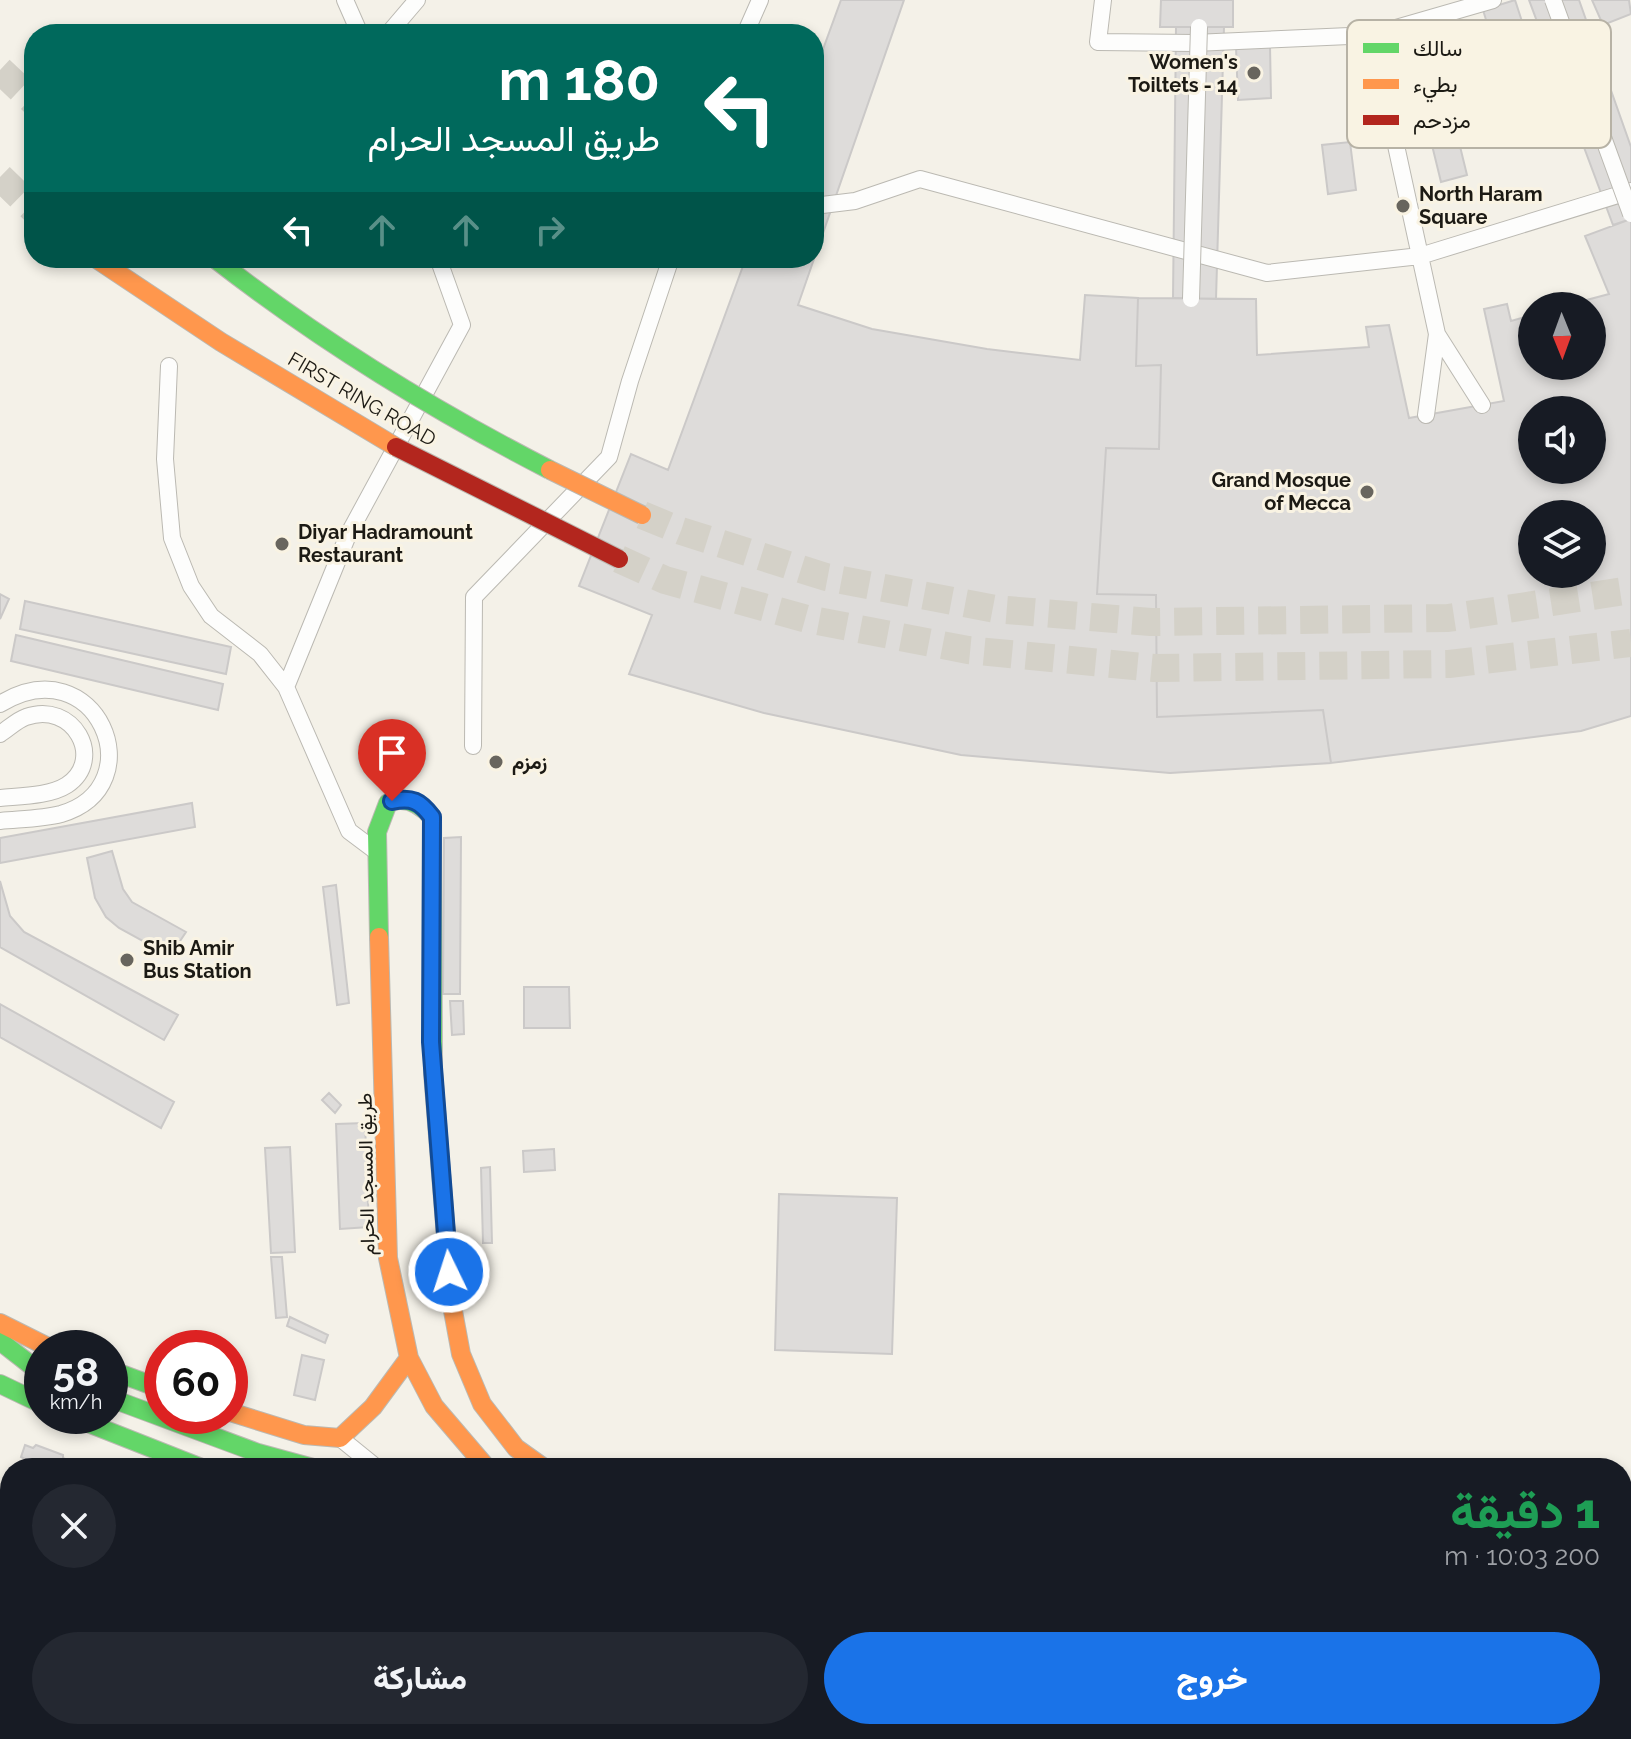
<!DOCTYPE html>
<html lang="ar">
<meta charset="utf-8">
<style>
:root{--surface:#171b24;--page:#242831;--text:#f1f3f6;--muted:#9ea1a6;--accent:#1a73e8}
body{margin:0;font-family:Raleway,Vazirmatn,sans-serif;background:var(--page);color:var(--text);direction:rtl;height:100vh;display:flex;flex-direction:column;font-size:30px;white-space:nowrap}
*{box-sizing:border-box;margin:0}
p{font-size:26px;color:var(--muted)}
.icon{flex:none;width:44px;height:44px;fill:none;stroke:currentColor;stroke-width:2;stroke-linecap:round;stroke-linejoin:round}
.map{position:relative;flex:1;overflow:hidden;direction:ltr}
.details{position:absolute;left:0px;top:1458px;width:1632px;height:282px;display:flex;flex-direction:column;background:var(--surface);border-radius:32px 32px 0 0;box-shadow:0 4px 12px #0003;direction:rtl}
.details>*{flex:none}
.top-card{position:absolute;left:24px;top:24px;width:800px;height:244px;border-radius:32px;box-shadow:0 4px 12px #0003;direction:rtl;background:#00695c;color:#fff;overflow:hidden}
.needle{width:52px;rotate:179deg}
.buttons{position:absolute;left:1518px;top:292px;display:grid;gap:16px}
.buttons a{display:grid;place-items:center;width:88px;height:88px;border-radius:50%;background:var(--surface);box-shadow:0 4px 12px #0003;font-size:40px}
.speed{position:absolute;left:24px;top:1330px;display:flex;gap:16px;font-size:40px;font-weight:700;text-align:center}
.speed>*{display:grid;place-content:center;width:104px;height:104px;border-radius:50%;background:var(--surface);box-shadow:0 4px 12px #0003;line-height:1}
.speed small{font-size:20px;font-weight:400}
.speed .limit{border:12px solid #d22;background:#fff;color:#111}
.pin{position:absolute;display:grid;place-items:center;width:68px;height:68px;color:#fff;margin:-82px -34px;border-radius:50% 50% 50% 0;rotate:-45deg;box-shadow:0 0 8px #0007}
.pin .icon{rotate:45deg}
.me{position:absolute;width:88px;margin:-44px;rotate:356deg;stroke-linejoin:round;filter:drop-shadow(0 0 6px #0008)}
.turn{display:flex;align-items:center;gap:28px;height:168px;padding:0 32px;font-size:36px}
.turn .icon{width:104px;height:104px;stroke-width:2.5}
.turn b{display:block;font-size:56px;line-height:68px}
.lanes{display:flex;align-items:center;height:76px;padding:0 32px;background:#0003;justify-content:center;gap:40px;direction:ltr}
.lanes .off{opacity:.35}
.round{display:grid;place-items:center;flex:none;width:84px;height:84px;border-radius:42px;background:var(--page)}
.headline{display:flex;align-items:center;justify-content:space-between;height:136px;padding:0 32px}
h1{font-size:48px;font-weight:800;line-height:60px;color:#1e9e55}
.action{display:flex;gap:16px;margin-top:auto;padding:16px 32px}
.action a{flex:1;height:92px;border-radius:48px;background:var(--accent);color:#fff;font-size:32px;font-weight:800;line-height:92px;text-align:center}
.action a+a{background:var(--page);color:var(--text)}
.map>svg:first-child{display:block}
.green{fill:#dee9d9}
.building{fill:#dedcda;stroke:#cbc9c8;stroke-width:2;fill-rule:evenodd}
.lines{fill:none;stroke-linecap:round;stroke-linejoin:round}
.highway-tunnel{stroke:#d4d1c8;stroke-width:28;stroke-dasharray:28 14;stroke-linecap:butt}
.street-casing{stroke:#bbb9b2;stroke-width:18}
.fast-casing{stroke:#bbb9b2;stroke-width:20}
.slow-casing{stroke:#bbb9b2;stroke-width:20}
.street{stroke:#fdfdfc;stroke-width:16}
.fast{stroke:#63d668;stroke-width:18}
.slow{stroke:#ff974d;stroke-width:18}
.street-bridge-casing{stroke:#bbb9b2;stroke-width:18;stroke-linecap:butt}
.fast-bridge-casing{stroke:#bbb9b2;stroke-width:20;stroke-linecap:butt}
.slow-bridge-casing{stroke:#bbb9b2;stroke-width:20;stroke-linecap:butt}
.jam-bridge-casing{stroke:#bbb9b2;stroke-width:20;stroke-linecap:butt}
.street-bridge{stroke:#fdfdfc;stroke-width:16}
.fast-bridge{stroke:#63d668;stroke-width:18}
.slow-bridge{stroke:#ff974d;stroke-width:18}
.jam-bridge{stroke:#b3261e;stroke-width:18}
.route-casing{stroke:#114b97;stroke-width:20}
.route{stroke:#1a73e8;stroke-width:14}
.poi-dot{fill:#68655e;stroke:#f9f3e3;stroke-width:3}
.labels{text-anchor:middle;stroke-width:6;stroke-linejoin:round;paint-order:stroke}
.poi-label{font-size:20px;font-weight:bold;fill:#1c1a14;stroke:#f9f3e3;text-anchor:start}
.street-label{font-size:20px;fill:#1c1a14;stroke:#f9f3e3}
.key{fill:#f9f3e3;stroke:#b7b2a5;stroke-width:2}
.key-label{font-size:22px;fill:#1c1a14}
</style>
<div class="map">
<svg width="1631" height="1739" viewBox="0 0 1631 1739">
<rect width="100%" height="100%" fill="#f4f1e8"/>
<path class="green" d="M944,1730H1055L1052,1739H943Z"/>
<path class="building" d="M841,0H904L798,305L872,329L987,349L1080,360L1085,295L1138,298L1136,366L1161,365L1159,449L1106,448L1097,594L1156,595L1157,717L1323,710L1331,763L1170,773L961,755L764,713L629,674L652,615L579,586L631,454L668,470L746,258H814V74Z
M1161,0H1233V27H1160Z
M1515,0L1532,52L1499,62L1483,10Z
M1529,0H1579L1631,147V219L1613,225Z
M1592,0H1629L1631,14L1603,25Z
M1176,27H1224L1216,299L1173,298Z
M1270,46L1271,98L1238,100L1236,47Z
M1456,130L1467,175L1441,182L1430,137Z
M1350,142L1356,190L1328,194L1322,145Z
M1631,219V716L1581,731L1331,763L1323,710L1157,717L1156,595L1097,594L1106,448L1159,449L1161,365L1136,366L1138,298L1256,299L1257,355L1369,347L1366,327L1389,325L1409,418L1504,401L1484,309L1507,304L1511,321L1532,315V366H1592V306H1564L1609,294L1585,236ZM1532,410H1592V470H1532ZM1532,514H1592V574H1532Z
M0,594L9,599L0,619Z
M25,601L231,647L226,674L20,629Z
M16,635L223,684L218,710L11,661Z
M192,803L195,827L0,863V838Z
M461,837L460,994H443L444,838Z
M112,851L123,889L132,902L186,932L170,956L119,928L106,917L95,898L87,858Z
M0,881L10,916L24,932L178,1015L164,1040L0,947Z
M336,885L349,1003L337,1005L323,887Z
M524,987H569L570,1028H524Z
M450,1001H463L464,1034L452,1035Z
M0,1004L174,1102L161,1128L0,1037Z
M329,1093L341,1105L335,1113L322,1100Z
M365,1123L369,1227L340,1229L336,1124Z
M290,1147L295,1252L271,1253L265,1148Z
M554,1149L555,1170L524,1172L523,1151Z
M490,1167L492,1243H483L481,1168Z
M779,1194L897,1198L892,1354L775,1350Z
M271,1257H282L287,1317L276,1318Z
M290,1317L328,1335L325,1343L287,1326Z
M302,1355L324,1360L315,1400L294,1395Z
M25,1445L33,1448L36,1445L63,1455V1458L71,1462L69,1468H41L21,1457Z
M397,1730H484V1739H397Z
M625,1730H671L681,1733L680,1739H622Z"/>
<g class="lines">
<path class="highway-tunnel" d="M0,70L34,102
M0,177L34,210
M642,515L681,531L826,577L995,609L1151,622L1448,618L1631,590
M619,559L665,580L807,619L968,650L1154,668L1449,664L1631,643
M1622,1586L1631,1588
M1622,1714L1631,1716"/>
<g class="street-casing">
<path id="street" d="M345,0L360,34
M1103,0L1098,42L1194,43L1372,35L1493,0
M388,34L417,0
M745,34L760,0
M1372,35L1437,334L1482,405
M814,206L855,201L920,179L1267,273L1420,256L1631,191
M169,366L165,459L172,538L191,586L211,616L260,654L286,687L349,831L377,852
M1426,415L1437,334
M286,687L348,535L462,325L438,258
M0,704C96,645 156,786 61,814C42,819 19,819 0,821
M0,734C8,729 17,720 26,717C73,700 106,759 67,785C50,796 20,796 0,798
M473,746L474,597L609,457L630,381L671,258
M340,1438L377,1468
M745,1730L793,1736L794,1730
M381,1739V1730
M689,1739L690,1730
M1064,1739L1067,1730"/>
</g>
<g class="fast-casing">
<path id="fast" d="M379,937L377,832L388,803C405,795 420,804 432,817L433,1072
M0,1341L41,1373
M110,1370L162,1389
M0,1384L42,1404
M110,1398L258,1453L313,1468
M70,1416L202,1468
M546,1739L549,1730"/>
</g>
<g class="slow-casing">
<path id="slow" d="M379,937L388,1258L409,1358L434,1406L487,1468
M433,1072L451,1300L461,1354L482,1404L516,1448L544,1468
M0,1323L50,1348
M230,1412L304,1435L340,1438L373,1407L409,1358
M502,1739L504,1730
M585,1739L588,1730"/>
</g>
<use href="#street" class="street"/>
<use href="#fast" class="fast"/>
<use href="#slow" class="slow"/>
<g class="street-bridge-casing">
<path id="street-bridge" d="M1553,0L1631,214
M1191,299L1199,27"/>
</g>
<g class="fast-bridge-casing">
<path id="fast-bridge" d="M214,258C319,340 431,409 550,470"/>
</g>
<g class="slow-bridge-casing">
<path id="slow-bridge" d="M95,258L221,342L396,447
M550,470L642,515"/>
</g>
<g class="jam-bridge-casing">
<path id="jam-bridge" d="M396,447L619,559"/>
</g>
<use href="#street-bridge" class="street-bridge"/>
<use href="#fast-bridge" class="fast-bridge"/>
<use href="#slow-bridge" class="slow-bridge"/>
<use href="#jam-bridge" class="jam-bridge"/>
</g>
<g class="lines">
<g class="route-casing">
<path id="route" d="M392,801C412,797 420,801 432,817L431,1042L449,1272"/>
</g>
<use href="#route" class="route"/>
</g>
<g class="poi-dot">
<circle cx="1254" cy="73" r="8"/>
<circle cx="1403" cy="206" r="8"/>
<circle cx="1367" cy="492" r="8"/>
<circle cx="282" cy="544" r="8"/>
<circle cx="496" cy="762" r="8"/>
<circle cx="127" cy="960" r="8"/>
</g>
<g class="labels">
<g class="poi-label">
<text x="1238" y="69" text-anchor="end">Women's<tspan x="1238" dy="23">Toiltets - 14</tspan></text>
<text x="1419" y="201">North Haram<tspan x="1419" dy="23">Square</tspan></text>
<text x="1351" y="487" text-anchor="end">Grand Mosque<tspan x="1351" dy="23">of Mecca</tspan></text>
<text x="298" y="539">Diyar Hadramount<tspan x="298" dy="23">Restaurant</tspan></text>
<text x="512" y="769">زمزم</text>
<text x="143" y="955">Shib Amir<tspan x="143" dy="23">Bus Station</tspan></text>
</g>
<g class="street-label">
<text transform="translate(362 399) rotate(30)" y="7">FIRST RING ROAD</text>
<text transform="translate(366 1174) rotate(-91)" y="7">طريق المسجد الحرام</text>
</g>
</g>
<rect x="1347" y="20" width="264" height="128" rx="12" class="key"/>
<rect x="1363" y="43" width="36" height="10" fill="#63d668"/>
<rect x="1363" y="79" width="36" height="10" fill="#ff974d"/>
<rect x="1363" y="115" width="36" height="10" fill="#b3261e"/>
<g class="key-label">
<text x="1413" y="56">سالك</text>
<text x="1413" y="92">بطيء</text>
<text x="1413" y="128">مزدحم</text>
</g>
</svg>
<div class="buttons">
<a><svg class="needle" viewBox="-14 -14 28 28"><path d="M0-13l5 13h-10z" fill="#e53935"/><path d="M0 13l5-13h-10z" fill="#9ea1a6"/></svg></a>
<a><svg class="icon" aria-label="sound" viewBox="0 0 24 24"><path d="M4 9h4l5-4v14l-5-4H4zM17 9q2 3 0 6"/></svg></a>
<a><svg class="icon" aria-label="layers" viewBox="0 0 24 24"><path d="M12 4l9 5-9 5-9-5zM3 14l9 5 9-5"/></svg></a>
</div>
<div class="speed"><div>58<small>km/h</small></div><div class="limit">60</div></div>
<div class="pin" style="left:392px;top:801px;background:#d93025"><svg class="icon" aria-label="arrive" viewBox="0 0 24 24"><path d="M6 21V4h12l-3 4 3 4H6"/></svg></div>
<svg class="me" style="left:449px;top:1272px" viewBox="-20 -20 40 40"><circle r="17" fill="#1a73e8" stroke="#fff" stroke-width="3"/><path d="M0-11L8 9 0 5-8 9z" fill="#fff"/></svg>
<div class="top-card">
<div class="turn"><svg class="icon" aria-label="left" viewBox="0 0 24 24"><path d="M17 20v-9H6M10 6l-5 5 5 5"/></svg><div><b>180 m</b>طريق المسجد الحرام</div></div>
<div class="lanes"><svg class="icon" aria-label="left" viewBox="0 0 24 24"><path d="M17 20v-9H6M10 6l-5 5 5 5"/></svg><svg class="icon off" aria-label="ahead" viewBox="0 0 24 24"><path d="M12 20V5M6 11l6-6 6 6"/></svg><svg class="icon off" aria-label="ahead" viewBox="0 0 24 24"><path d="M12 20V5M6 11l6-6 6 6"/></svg><svg class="icon off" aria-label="right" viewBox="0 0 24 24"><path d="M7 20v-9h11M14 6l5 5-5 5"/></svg></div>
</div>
<section class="details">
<div class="headline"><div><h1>1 دقيقة</h1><p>200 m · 10:03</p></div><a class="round"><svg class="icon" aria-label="close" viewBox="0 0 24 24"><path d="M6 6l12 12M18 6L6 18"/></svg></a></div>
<div class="action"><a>خروج</a><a>مشاركة</a></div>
</section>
</div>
